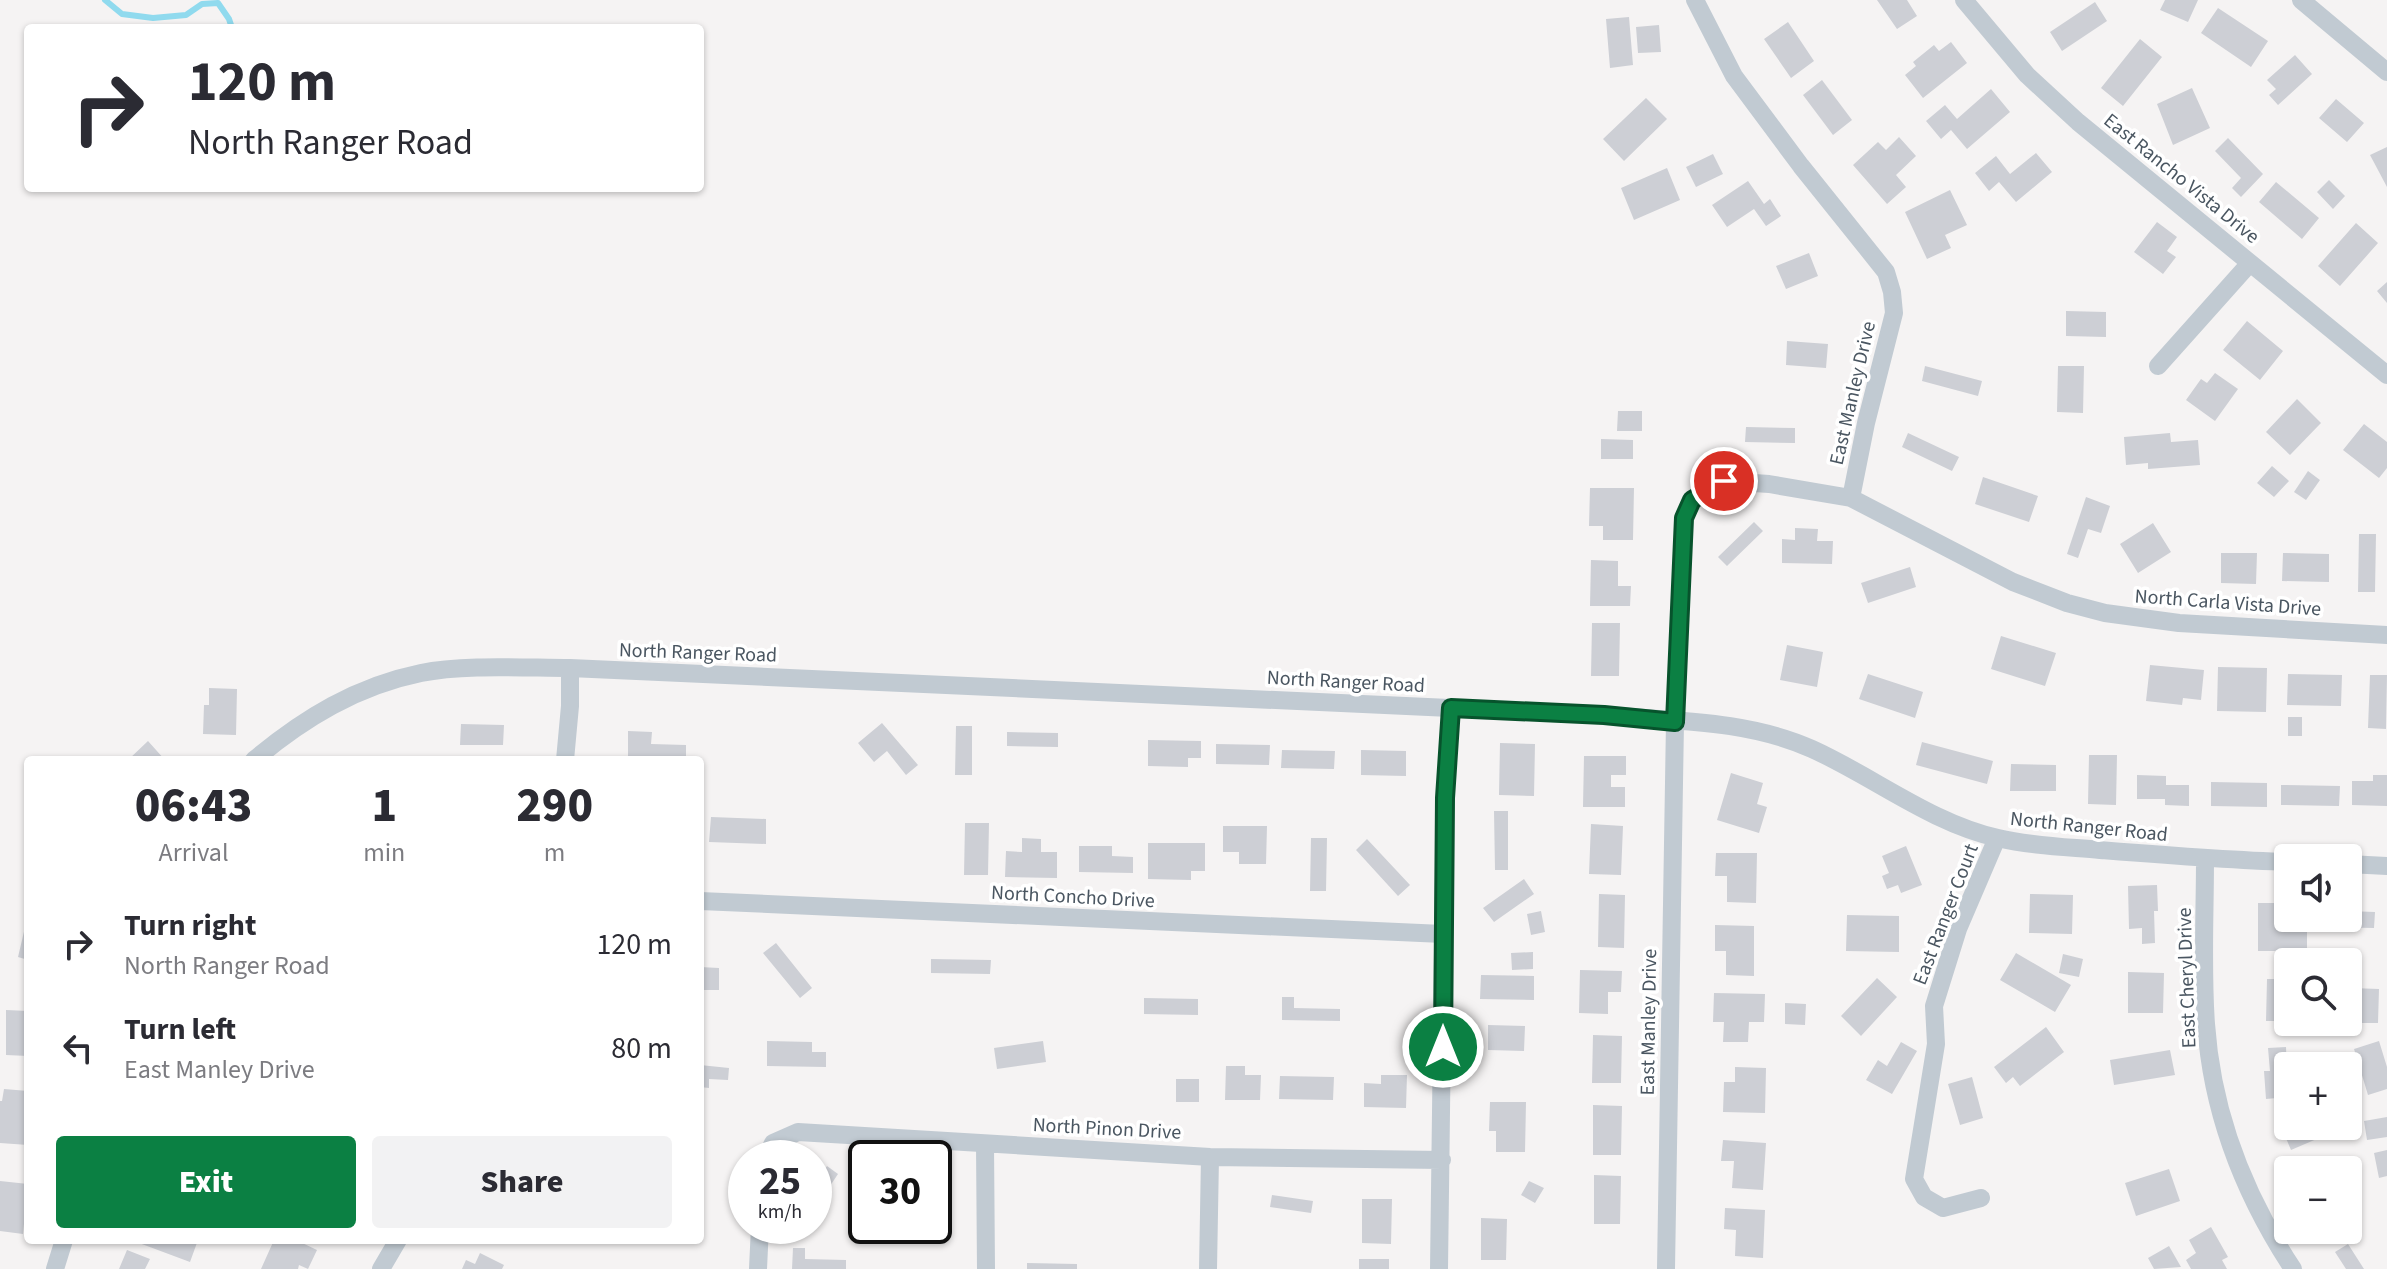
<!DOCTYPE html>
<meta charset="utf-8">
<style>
:root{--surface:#fff;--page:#f2f2f3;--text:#2b2b33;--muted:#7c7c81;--accent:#0b8043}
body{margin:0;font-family:"Source Sans 3",sans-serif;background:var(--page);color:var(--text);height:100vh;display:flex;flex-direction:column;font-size:30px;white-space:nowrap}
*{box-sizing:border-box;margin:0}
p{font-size:26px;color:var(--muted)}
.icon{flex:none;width:44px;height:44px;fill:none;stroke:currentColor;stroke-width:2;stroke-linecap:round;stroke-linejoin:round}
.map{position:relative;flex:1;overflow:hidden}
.sheet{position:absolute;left:24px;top:756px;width:680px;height:488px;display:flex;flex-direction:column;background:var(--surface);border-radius:8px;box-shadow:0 2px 6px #0004}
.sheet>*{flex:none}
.banner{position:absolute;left:24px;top:24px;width:680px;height:168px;border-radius:8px;box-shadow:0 2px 6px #0004;background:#fff;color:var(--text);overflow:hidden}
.controls{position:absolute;left:2274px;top:844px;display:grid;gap:16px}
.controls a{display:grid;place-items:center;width:88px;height:88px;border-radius:8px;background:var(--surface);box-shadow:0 2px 6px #0004;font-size:40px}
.speed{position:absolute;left:728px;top:1140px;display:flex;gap:16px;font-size:40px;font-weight:700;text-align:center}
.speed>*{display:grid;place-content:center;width:104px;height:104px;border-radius:50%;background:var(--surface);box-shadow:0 2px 6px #0004;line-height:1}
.speed small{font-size:20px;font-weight:400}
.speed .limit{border:4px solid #111;border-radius:12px;background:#fff;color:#111}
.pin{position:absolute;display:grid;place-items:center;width:68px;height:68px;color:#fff;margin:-34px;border:4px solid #fff;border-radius:50%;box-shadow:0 2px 8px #0007}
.me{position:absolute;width:88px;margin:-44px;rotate:0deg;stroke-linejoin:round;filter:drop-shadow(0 0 6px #0008)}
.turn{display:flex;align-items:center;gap:28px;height:168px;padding:0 32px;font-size:36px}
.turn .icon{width:104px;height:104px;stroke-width:2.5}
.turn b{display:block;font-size:56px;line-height:68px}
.eta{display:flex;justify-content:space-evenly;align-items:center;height:136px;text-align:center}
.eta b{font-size:48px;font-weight:800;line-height:56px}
.cta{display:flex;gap:16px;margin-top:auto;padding:16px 32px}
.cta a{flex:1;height:92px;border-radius:8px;background:var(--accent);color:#fff;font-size:32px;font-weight:800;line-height:92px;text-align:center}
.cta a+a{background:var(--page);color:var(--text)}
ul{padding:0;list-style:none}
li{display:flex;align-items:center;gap:24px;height:104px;padding:0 32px}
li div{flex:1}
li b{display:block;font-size:30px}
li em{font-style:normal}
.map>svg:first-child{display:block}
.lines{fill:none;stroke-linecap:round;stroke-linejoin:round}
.stream{stroke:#90daee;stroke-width:6}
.building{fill:#cdcfd5}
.minor{stroke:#c1cad2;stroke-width:18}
.route-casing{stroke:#07532c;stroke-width:20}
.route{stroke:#0b8043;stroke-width:14}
.labels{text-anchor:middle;stroke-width:7;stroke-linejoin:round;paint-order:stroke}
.street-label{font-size:20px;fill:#4a5661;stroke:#fff}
</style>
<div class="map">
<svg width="2387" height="1269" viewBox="0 0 2387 1269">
<rect width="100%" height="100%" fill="#f5f3f3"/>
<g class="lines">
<path class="stream" d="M105,0L122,14L153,18L186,15L202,4L218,3L229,19L232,28"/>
</g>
<path class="building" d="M1877,0H1907L1917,16L1897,29Z
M2165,0H2198L2188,22L2160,10Z
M2095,2L2107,21L2062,51L2050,32Z
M2218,8L2268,41L2251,67L2201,33Z
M1629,17L1633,65L1610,68L1606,19Z
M1788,22L1814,61L1791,78L1764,39Z
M1659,25L1661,52L1638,53L1636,27Z
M2140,39L2162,57L2123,106L2101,88Z
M1951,42L1967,63L1923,98L1905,75L1916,66L1913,62L1934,45L1939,51Z
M2295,55L2312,74L2278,105L2269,95L2276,89L2267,80Z
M1822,80L1852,120L1833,135L1803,95Z
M2192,88L2210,128L2173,145L2157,104Z
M1991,89L2010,112L1967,149L1951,130L1941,139L1926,121L1945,105L1957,119Z
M1646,98L1667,119L1624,161L1603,139Z
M2336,99L2364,123L2347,142L2319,118Z
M1899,137L1916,156L1896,175L1906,187L1887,204L1853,165L1878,142L1886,150Z
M2228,138L2263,174L2241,197L2232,188L2241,178L2215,151Z
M2387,147V187L2370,155Z
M2036,153L2052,172L2016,202L1999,182L1989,191L1975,173L1996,156L2010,174Z
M1713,154L1723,174L1696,187L1686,167Z
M1667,168L1680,200L1634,220L1621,188Z
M2329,180L2345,196L2333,209L2317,192Z
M1748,181L1764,204L1770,199L1781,216L1766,226L1754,209L1727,227L1712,205Z
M2276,182L2319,218L2302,239L2259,202Z
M1950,190L1967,225L1945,235L1951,248L1927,259L1905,212Z
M2157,222L2177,237L2167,251L2176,257L2163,274L2134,252Z
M2356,223L2378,243L2340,286L2318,266Z
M1809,253L1818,276L1786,289L1776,266Z
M2387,282V303L2377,291Z
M2066,311L2106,312V337L2066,336Z
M2247,321L2283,351L2260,380L2223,350Z
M1787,341L1828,344L1826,368L1786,365Z
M1925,366L1982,381L1978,396L1922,381Z
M2058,366H2084L2083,413L2057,412Z
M2215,373L2238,389L2215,421L2186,400L2201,379L2207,383Z
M2297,399L2321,423L2290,455L2266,432Z
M1618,411H1642V431H1617Z
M2364,424L2387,442V468L2379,478L2343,450Z
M1746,427L1795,428V443L1745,442Z
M1908,433L1959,457L1952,471L1902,447Z
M2170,433L2171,442L2198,440L2200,465L2148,469V463L2126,465L2124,437Z
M1601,439L1633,440V459H1601Z
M2272,466L2289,481L2274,497L2257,483Z
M2308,471L2320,480L2306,500L2294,492Z
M1983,477L2038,496L2029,522L1975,504Z
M1590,488H1634L1633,540H1603V526H1589Z
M2086,497L2110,506L2101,533L2088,529L2078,558L2067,554Z
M1754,522L1763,531L1727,566L1718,557Z
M2153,523L2171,552L2138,573L2120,544Z
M1795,528L1818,529L1817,541H1833L1832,564L1782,563V539L1795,540Z
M2359,534H2376L2375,592H2358Z
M2221,553H2257L2256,584L2221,583Z
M2283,553L2329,554V582L2282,581Z
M1591,560L1618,561V586H1631L1630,606H1590Z
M1910,567L1916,587L1868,603L1861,583Z
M1592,623H1620L1619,676H1591Z
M2001,636L2056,653L2045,686L1991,669Z
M1787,645L1823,652L1817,687L1780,680Z
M2150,665L2204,670L2201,700L2183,698L2182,705L2146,701Z
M2218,667L2267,668L2266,712L2217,711Z
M1868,674L1923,692L1915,718L1859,699Z
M2288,674L2342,675L2341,706L2287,705Z
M2370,675H2387L2386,729L2368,728Z
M209,688L237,689L236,735L203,734L204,705H209Z
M2288,717H2302V736H2288Z
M882,723L918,765L906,775L887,751L874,762L858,743Z
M461,724L504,725L503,745H460Z
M956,726H972V775H955Z
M628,731L652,732L651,744L686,745V759L628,758Z
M1007,732L1058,733V747L1007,746Z
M1148,740L1201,741V758H1188V767L1148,766Z
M148,741L165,760H128Z
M1922,742L1993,761L1987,784L1916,765Z
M1500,743L1535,744L1534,796L1499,795Z
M1216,744L1270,745L1269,765L1216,764Z
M1282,750L1335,751L1334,769L1281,768Z
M1361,750L1406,751V776L1361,775Z
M2089,755H2117L2116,805L2088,804Z
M1584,756H1626V775H1611V787H1625V807H1583Z
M2011,764L2056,765V791H2010Z
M1731,773L1763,783L1757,804L1767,807L1759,833L1717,820Z
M2137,775L2166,776V785H2189V806L2165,805V799H2137Z
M2373,775H2387V806L2352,805V781H2373Z
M2211,782L2267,783V807L2211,806Z
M2281,785L2340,786L2339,806L2281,805Z
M1494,811H1508V870H1495Z
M711,817L766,819V844L709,842Z
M965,823H989L988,875H964Z
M1591,824L1623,826L1621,875L1589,874Z
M1223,826H1267L1266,864H1239V852H1223Z
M1022,838L1041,839V852H1057V878L1005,877L1006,851L1022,852Z
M1311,838H1327L1326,891H1310Z
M1367,839L1410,885L1398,896L1356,850Z
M1148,843H1205V871H1191V880L1148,879Z
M1079,846H1112V856L1133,857V873L1079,872Z
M1906,846L1922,885L1901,893L1898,885L1887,889L1882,876L1889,873L1882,856Z
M1716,853H1757L1756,903L1727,902V876H1715Z
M1524,879L1534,894L1494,922L1483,908Z
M2157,885L2158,911H2154L2155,943L2142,944V928L2129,929L2128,886Z
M1599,894L1625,895L1624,948L1598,947Z
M2030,894L2073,895L2072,934L2029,933Z
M2258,903H2283V924H2307V951H2258Z
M1541,911L1545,932L1531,935L1527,914Z
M2348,911L2375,912L2374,928L2323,927V918H2348Z
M1847,915L1899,916V952L1846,951Z
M27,919H28V960L18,957Z
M1715,925L1754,926V976L1726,975V951H1715Z
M776,943L812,988L800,998L763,953Z
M1533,952V969L1512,970L1511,953Z
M2016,953L2071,985L2055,1012L2000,980Z
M2063,954L2083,959L2079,977L2059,973Z
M931,959L991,960L990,974L931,973Z
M700,967L719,968V990H700Z
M1580,970L1622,971L1621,992H1608V1014L1579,1013Z
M2128,972L2164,973L2163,1013H2128Z
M1481,975L1534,976V1000L1480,999Z
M1877,978L1897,997L1861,1036L1841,1016Z
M2267,979H2288V1021H2266Z
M2352,988L2379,989L2378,1023H2348L2349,999H2352Z
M1714,993L1765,994L1764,1022H1749L1748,1042H1723L1724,1022H1713Z
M1282,997H1294V1008L1340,1009V1021L1282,1020Z
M1144,998L1198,999V1015L1144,1014Z
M1785,1003L1806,1004L1805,1025L1785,1024Z
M6,1010L28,1011V1056L6,1055Z
M1488,1025L1525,1026L1524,1051L1488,1050Z
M2046,1027L2064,1052L2020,1086L2013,1077L2006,1083L1994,1067Z
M1593,1035L1622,1036L1621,1083H1592Z
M767,1041L812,1042V1052H826V1067L767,1066Z
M1043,1041L1046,1062L997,1069L994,1048Z
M2379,1041L2387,1067V1089L2368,1095L2354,1049Z
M1901,1042L1917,1051L1892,1094L1866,1080L1878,1060L1887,1066Z
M2286,1047L2288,1097L2266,1099L2264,1071H2270L2268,1048Z
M2170,1050L2175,1075L2114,1085L2110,1060Z
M700,1065L729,1068L728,1080L709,1079V1088L700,1087Z
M1226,1066H1245V1075H1261L1260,1100H1225Z
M1735,1067L1766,1068L1765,1113L1723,1112L1724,1082H1735Z
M1381,1075H1407L1406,1108L1364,1107V1083L1381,1084Z
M1280,1076L1334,1077L1333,1100L1279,1099Z
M1972,1077L1983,1118L1960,1125L1948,1084Z
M1176,1079H1199V1102H1176Z
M4,1089L28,1091V1145L0,1143V1101H2Z
M1490,1102H1526L1525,1152H1496V1131H1489Z
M1593,1105L1622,1106L1621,1155H1593Z
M2288,1110V1126H2313L2319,1138L2291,1150L2276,1115Z
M2387,1117V1137L2367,1140L2364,1121Z
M1723,1140L1766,1143L1763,1190L1732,1188L1734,1161H1721Z
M2387,1150V1176L2379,1178L2374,1153Z
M827,1166L838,1174L814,1210V1186Z
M2169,1169L2180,1201L2136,1216L2125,1183Z
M1594,1175L1621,1176L1620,1224H1594Z
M0,1181L28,1184L23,1234L0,1231Z
M1529,1181L1544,1188L1535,1203L1521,1195Z
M1272,1195L1313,1201L1311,1213L1270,1207Z
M1362,1199H1392L1391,1244L1362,1243Z
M1725,1208L1765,1210L1763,1258L1735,1256L1736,1230L1724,1229Z
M1481,1218L1507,1219L1506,1260H1481Z
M2211,1227L2228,1257L2222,1260L2227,1269H2191L2186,1260L2196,1253L2189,1240Z
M131,1240H198L190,1262Z
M274,1240H296L317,1250L308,1269L299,1265L298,1269H261Z
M2348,1244L2364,1269H2346L2335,1252Z
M2169,1246L2181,1267L2154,1269L2148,1258Z
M793,1248H805V1259L846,1260V1269H792Z
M127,1250L150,1259L145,1269H119Z
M480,1253L504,1265L502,1269H462L466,1260L475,1264Z
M1359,1259H1389V1269H1359Z
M1027,1263L1077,1264V1269H1027Z"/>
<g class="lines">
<path class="minor" d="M1695,0L1734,76L1801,166L1886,272L1892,292L1894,313L1866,423L1851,498
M1964,0L2027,75L2078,122L2387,375
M2301,0L2387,72
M2158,366L2250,263
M254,760C304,718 357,686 421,673C463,664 526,668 570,668L1604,715C1673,721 1748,720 1812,749C1874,777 1931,823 1998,838C2031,846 2067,847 2100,850C2163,855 2225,860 2288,862
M565,760L570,706V668
M2205,859C2205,914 2202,969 2206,1024C2212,1113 2245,1196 2293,1269
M2348,864L2387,866
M700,901L1443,934
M985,1145L986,1269
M766,1158L773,1143L798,1132L1210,1157L1442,1160
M1981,1198L1943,1208L1924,1197L1914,1179L1936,1044L1934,1006L1958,929L1997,838
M55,1269L64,1240
M381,1269L398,1240
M758,1269L760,1226
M1208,1269L1210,1157
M1439,1269L1445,798L1451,708
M1666,1269L1675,722L1684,518L1692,500L1724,481L1769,484L1851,498L2013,582L2067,603L2105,613L2179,623L2387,635"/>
</g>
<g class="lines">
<g class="route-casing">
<path id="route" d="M1443,1047L1445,798L1451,708L1604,715L1675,722L1684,518L1692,500L1724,481"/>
</g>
<use href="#route" class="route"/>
</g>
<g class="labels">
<g class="street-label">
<text transform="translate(2182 178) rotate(39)" y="7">East Rancho Vista Drive</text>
<text transform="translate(1852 393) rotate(-77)" y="7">East Manley Drive</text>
<text transform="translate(2228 602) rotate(4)" y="7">North Carla Vista Drive</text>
<text transform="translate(698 652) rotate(2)" y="7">North Ranger Road</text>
<text transform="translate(1346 681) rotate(3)" y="7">North Ranger Road</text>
<text transform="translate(2089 826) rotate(6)" y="7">North Ranger Road</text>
<text transform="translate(1073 896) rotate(3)" y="7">North Concho Drive</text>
<text transform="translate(1945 914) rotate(-69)" y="7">East Ranger Court</text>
<text transform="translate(2186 978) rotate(-92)" y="7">East Cheryl Drive</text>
<text transform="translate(1648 1022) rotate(-89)" y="7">East Manley Drive</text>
<text transform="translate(1107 1128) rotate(3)" y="7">North Pinon Drive</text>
</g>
</g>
</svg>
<div class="controls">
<a><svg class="icon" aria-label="sound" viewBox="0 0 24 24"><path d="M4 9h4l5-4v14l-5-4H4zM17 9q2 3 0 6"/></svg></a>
<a><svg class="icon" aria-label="search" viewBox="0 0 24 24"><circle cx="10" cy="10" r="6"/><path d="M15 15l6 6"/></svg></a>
<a>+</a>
<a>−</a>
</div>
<div class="speed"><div>25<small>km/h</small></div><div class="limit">30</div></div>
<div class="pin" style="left:1724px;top:481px;background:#d93025"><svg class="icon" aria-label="arrive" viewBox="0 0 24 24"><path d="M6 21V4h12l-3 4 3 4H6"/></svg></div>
<svg class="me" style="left:1443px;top:1047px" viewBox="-20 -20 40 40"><circle r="17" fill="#0b8043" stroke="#fff" stroke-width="3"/><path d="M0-11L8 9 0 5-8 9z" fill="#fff"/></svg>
<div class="banner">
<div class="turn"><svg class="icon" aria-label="right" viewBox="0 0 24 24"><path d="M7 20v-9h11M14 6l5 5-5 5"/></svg><div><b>120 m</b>North Ranger Road</div></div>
</div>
<section class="sheet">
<div class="eta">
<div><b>06:43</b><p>Arrival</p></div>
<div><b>1</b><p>min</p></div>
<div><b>290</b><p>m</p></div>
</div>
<ul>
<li><svg class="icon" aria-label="right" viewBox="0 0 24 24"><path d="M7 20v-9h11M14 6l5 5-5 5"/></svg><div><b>Turn right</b><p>North Ranger Road</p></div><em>120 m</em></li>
<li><svg class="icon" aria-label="left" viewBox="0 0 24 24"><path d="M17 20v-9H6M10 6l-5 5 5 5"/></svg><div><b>Turn left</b><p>East Manley Drive</p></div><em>80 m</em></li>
</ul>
<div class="cta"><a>Exit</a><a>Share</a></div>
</section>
</div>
